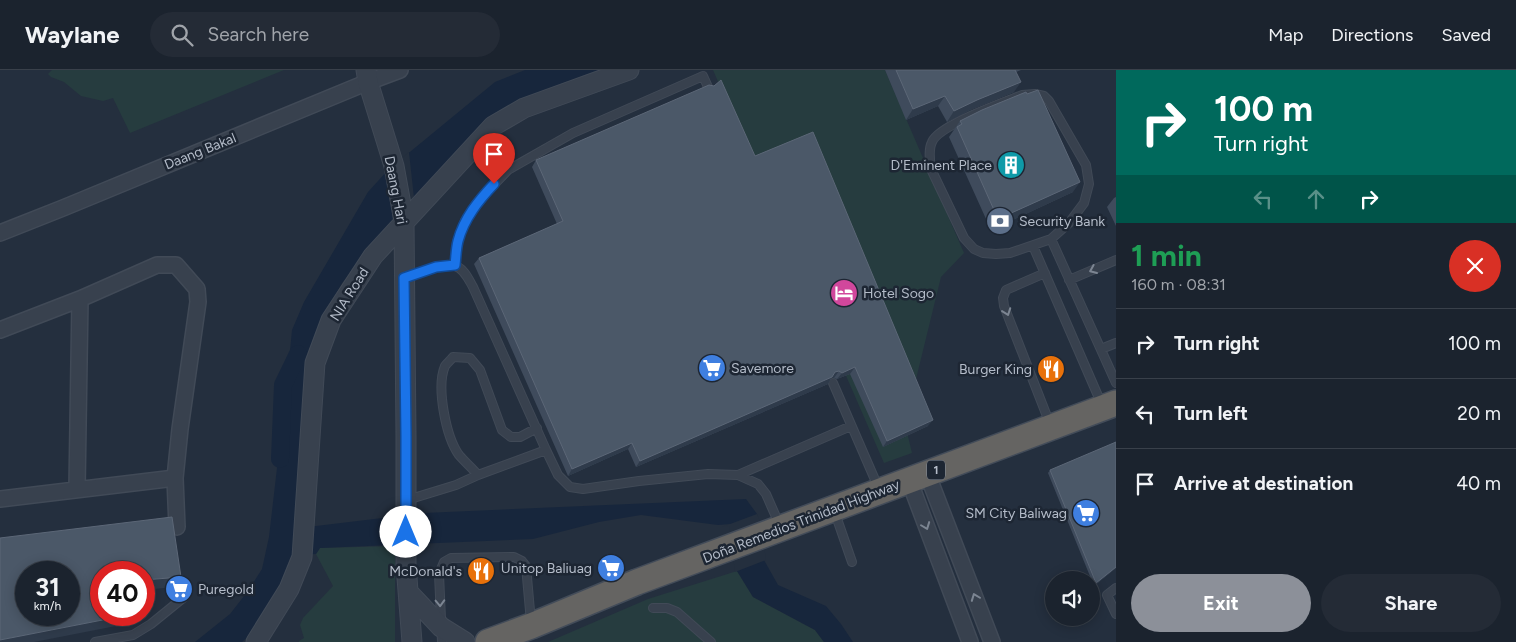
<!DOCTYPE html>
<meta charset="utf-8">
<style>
:root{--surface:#1b232e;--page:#242b36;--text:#f1f3f6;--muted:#a0a4aa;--line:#39404a;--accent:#8c9099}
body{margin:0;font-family:Figtree,sans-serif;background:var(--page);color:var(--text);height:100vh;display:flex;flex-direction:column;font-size:19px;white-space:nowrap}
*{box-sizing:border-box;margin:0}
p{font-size:16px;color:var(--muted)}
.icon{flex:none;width:28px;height:28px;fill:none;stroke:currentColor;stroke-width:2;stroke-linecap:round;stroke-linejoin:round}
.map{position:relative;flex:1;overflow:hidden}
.sheet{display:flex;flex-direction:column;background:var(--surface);width:400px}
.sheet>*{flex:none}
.guide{background:#00695c;color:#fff;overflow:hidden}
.tools{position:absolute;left:1045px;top:501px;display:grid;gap:10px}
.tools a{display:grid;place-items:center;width:55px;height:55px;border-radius:50%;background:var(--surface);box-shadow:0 2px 12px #0003,0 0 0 1px var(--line);font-size:25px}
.speed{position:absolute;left:15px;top:491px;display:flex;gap:10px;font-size:25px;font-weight:700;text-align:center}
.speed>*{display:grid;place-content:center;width:65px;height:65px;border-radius:50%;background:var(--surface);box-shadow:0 2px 12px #0003,0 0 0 1px var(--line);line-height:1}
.speed small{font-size:12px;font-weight:400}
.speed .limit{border:8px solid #d22;background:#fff;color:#111}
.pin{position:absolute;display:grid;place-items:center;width:42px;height:42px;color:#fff;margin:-51px -21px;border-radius:50% 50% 50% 0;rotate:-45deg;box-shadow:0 0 5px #0007}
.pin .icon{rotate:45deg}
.me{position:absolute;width:55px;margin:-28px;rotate:0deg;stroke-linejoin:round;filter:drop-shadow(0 0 4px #0008)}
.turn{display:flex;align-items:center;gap:18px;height:105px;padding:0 15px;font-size:22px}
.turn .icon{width:65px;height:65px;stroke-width:2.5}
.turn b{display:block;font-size:35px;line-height:42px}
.lanes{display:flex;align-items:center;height:48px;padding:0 15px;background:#0003;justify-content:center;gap:25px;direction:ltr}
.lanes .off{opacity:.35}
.round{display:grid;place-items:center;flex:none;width:52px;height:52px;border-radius:26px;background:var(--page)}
.head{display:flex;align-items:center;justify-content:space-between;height:85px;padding:0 15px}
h1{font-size:30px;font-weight:700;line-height:38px;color:#1e9e55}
.cta{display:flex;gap:10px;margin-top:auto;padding:10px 15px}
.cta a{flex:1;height:58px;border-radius:30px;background:var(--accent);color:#fff;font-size:20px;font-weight:700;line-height:58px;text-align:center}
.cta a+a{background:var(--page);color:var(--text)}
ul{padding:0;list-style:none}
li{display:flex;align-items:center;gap:15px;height:70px;padding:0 15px;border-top:1px solid var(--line)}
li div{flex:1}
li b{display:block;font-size:19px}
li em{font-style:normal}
header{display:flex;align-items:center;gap:30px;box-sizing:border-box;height:70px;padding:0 25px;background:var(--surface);border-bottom:1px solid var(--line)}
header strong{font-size:24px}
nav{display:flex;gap:28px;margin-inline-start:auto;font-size:18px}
.search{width:350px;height:45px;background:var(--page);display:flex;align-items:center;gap:12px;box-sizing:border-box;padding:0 18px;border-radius:28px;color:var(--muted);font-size:19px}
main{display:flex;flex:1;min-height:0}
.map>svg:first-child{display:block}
.green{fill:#263c3f}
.water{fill:#17263c}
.pier{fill:#242f3e}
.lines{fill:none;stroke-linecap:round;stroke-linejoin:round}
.canal{stroke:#17263c;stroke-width:18}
.service-casing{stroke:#414a57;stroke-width:10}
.minor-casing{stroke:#414a57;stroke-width:18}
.tertiary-casing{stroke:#414a57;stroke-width:21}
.trunk-casing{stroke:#434c59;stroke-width:28}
.service{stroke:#38414e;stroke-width:8}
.minor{stroke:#38414e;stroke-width:15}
.tertiary{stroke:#38414e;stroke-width:19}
.trunk{stroke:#656462;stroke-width:25}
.wall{fill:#3f4b5c}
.shaded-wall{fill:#2f3b4b}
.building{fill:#4b5868;stroke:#5c6777;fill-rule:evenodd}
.oneway{stroke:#7c8592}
.route-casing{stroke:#114b97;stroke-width:12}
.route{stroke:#1a73e8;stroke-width:9}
.labels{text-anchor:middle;stroke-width:5;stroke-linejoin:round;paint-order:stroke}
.shield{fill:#1d2633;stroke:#878f9c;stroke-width:1}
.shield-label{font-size:12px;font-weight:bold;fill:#b4bcc9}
.street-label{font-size:14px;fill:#b4bcc9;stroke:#1d2633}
.poi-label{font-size:14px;fill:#b4bcc9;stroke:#1d2633;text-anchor:end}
</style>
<header>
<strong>Waylane</strong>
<div class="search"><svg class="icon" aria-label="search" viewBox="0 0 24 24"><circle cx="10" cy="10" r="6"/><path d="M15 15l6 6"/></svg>Search here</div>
<nav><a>Map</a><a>Directions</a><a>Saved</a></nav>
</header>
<main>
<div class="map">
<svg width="1116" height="572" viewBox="0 0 1116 572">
<rect width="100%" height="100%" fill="#242f3e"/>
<path class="green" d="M52,0H284L130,63L113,28L103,31L81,26L64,12L51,7L48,4Z
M713,0H885L964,183L941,207L905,354L912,383L884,393Z
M395,476V572H299V571L304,568L300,555L303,548L333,516L316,484L320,478Z
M737,501L753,527L815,560L824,572H548L648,529Z"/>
<path class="water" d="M525,0H614L533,31L371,178L342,213L324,246L298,457L316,456L424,443L746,429L757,444L764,490L778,515L826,536L841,554L853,572H824L815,560L753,527L737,501L731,454L718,455L641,445L599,452L533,469L320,478L316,484L293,485L285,515L254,561L242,572H195L230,544L248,521L262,499L269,467L287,312L292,260L304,232L368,122L388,100L495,12Z"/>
<path class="pier" d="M409,82L414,128L393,151L388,100Z
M424,443V474L395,476V446Z
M757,444L761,454L766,490L735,502L729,456L722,457Z"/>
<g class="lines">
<path class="canal" d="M280,389L283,315L298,284"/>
<g class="service-casing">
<path id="service" d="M1035,24L1044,26L1049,31L1086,95L1089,114L1084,133L1069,153L1051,169L1010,183L996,184L983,183L974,179L964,168L931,99C930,90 928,80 932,72C939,55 1003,33 1022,25Z
M1051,169L1116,313
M1033,176L1102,335
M455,195L457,172L465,151L482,127L508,100L573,63L703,6L708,17
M1045,203L1006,220L1003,228L1004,236L1050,354
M405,208C416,204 443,192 455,196C464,198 469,210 473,217L546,380L558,405L570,417L583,419L639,411L708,404L738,405L758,414L766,424L780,456
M1069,210L1116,190
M1101,279L1116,273
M833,313L879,419
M478,405C472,398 465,392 459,385C446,367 436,317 445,296C447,293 451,290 453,287L470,288L480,300L502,360L511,367H520L537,358
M738,405L851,356
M407,430L456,415L478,405L546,380
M835,443L852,492
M1116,518L1107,525L1116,544
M653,538H667L677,542L711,572
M95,572L133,565L151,554L183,528
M442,572L439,504L444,492L451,488L514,487L522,491L526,496L531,552"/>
</g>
<g class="minor-casing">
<path id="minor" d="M0,163L63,138L368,12L400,0
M0,260L80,229L157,195H176L197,219L198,232L180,359L175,408L177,457
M927,403L992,572
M909,410L970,572
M77,418L80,229
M0,429L175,408"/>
</g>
<g class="tertiary-casing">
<path id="tertiary" d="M366,0L368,12L394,96L404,151L406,366V495L412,572
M408,522L441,557L465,572
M256,572L289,519L302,487L315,293L331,250L373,186L493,56L524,38L629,0"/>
</g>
<g class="trunk-casing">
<path id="trunk" d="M488,572L531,556L637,512L1116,333"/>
</g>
<use href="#service" class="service"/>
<use href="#minor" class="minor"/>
<use href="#tertiary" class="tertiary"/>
<use href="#trunk" class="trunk"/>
</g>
<path class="wall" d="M885,0H1021L1016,2L1014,22L970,40L947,52L938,36L906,50Z
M960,51L1073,122L991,160L949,67Z
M755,86L928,356L883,377L850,304L837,309L834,308H831L828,314L636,397L628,379L568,406L474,194L479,188L557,154L532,97L536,90Z
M1116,127V156L1107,137L1114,128Z
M1050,400L1116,498L1094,516L1048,403Z"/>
<path class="shaded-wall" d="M1021,12L1014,22L970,40L947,52L954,41L977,30Z
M945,26L938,36L906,50L913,39Z
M1080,112L1073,122L991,160L998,149Z
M855,297L850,304L837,309L842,303Z
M839,301L834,308H831L828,314L636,397L640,391L835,302Z
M933,350L928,356L883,377L887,371Z
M632,373L628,379L568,406L572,399Z
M1116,497V498L1094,516L1096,513Z
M181,507L174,517L144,520V510Z
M123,546L116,556L34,572H0V570Z"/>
<path class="building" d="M896,0H1015L1021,12L977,30L954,41L945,26L913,39Z
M721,10L755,86L813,62L933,350L887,371L855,297L842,303L839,301L835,302L832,307L640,391L632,373L572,399L479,188L563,151L536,90L709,15L714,16Z
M1038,20L1080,112L998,149L957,57L962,54L960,51L982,40L1026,22L1027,24Z
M1116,372V497L1096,513L1050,400Z
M172,447L181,507L144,510V502H101V545L123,546L0,570V468ZM26,502H69V545H26Z"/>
<defs><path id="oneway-chevron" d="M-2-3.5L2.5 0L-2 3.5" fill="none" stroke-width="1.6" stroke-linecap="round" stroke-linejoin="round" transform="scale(1.25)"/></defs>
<g class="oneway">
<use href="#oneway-chevron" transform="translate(1093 200) rotate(157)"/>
<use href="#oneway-chevron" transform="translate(1007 242) rotate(70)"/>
<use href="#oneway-chevron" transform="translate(926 456) rotate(69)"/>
<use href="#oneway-chevron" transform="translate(975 527) rotate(-111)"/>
<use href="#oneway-chevron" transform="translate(440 533) rotate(88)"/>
</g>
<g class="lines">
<g class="route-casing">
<path id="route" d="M406,462V366L404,208L436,197L455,195C456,187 456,179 458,171C464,148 479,130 494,114"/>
</g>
<use href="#route" class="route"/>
</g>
<defs>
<g id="building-disc" transform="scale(1.4375)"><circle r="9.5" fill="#0f9aa8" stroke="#1d2633"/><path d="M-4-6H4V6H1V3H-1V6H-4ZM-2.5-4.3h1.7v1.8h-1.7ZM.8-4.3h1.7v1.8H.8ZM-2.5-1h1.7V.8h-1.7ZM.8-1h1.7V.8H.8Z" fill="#fff"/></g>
<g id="bank-disc" transform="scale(1.4375)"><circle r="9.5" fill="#5c6f8a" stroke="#1d2633"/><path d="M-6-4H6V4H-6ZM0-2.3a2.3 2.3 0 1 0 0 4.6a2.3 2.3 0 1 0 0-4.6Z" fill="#fff"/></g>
<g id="hotel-disc" transform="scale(1.4375)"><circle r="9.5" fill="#d1479c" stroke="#1d2633"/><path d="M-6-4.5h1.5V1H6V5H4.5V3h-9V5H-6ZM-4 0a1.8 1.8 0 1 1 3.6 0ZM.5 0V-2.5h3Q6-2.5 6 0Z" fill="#fff"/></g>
<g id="supermarket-disc" transform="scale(1.4375)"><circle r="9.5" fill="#3f7fe0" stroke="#1d2633"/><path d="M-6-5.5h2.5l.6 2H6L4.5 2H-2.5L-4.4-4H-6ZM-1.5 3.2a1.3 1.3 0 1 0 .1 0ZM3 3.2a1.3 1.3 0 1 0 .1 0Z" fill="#fff"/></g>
<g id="restaurant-disc" transform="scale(1.4375)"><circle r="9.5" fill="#e8710a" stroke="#1d2633"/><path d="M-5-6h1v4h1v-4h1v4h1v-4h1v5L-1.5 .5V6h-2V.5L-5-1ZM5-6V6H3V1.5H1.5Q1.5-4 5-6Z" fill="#fff"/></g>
</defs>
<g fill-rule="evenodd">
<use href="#building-disc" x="1011" y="95"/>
<use href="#bank-disc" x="1000" y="151"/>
<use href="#hotel-disc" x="844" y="223"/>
<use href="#supermarket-disc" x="712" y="298"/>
<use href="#restaurant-disc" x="1051" y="299"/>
<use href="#supermarket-disc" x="1086" y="443"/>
<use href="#supermarket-disc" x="611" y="498"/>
<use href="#restaurant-disc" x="481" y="501"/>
<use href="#supermarket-disc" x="179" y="519"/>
</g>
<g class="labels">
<rect class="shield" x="927" y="390.5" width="18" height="19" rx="4"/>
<g class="shield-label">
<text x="936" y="404">1</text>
</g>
<g class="street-label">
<text transform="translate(200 81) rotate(-22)" y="5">Daang Bakal</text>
<text transform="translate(396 120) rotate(79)" y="5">Daang Hari</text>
<text transform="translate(349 224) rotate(-58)" y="5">NIA Road</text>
<text transform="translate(801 451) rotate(-21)" y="5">Doña Remedios Trinidad Highway</text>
</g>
<g class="poi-label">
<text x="992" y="100">D'Eminent Place</text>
<text x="1019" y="156" text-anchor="start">Security Bank</text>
<text x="863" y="228" text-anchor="start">Hotel Sogo</text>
<text x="731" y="303" text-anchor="start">Savemore</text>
<text x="1032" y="304">Burger King</text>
<text x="1067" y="448">SM City Baliwag</text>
<text x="592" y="503">Unitop Baliuag</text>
<text x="462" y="506">McDonald's</text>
<text x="198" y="524" text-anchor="start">Puregold</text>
</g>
</g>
</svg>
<div class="tools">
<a><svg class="icon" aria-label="sound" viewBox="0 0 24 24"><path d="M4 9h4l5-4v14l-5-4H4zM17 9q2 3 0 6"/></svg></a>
</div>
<div class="speed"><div>31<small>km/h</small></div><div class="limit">40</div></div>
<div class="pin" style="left:494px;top:114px;background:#d93025"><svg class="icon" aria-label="arrive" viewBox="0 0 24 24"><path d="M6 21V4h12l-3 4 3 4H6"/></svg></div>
<svg class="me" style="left:406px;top:462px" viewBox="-20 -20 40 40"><circle r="19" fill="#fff"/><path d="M0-13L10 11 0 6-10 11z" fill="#1a73e8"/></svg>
</div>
<section class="sheet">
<div class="guide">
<div class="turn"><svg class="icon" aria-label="right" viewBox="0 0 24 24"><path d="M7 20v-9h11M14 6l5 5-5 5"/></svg><div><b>100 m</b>Turn right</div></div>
<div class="lanes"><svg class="icon off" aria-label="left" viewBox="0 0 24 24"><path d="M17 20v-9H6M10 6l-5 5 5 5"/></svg><svg class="icon off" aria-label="ahead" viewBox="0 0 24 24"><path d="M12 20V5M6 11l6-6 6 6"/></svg><svg class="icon" aria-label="right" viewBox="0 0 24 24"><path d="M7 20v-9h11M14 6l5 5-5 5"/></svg></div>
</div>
<div class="head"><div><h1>1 min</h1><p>160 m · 08:31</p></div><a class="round" style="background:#d93025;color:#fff"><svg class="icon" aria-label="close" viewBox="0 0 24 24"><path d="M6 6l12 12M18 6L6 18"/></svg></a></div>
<ul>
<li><svg class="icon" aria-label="right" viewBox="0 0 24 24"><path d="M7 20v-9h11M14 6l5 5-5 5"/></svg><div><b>Turn right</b></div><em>100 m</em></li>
<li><svg class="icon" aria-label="left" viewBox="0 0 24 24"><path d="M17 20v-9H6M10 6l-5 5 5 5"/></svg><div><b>Turn left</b></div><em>20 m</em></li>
<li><svg class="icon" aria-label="arrive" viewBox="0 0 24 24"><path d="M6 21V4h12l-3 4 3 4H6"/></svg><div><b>Arrive at destination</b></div><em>40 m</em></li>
</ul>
<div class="cta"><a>Exit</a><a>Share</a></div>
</section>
</main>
